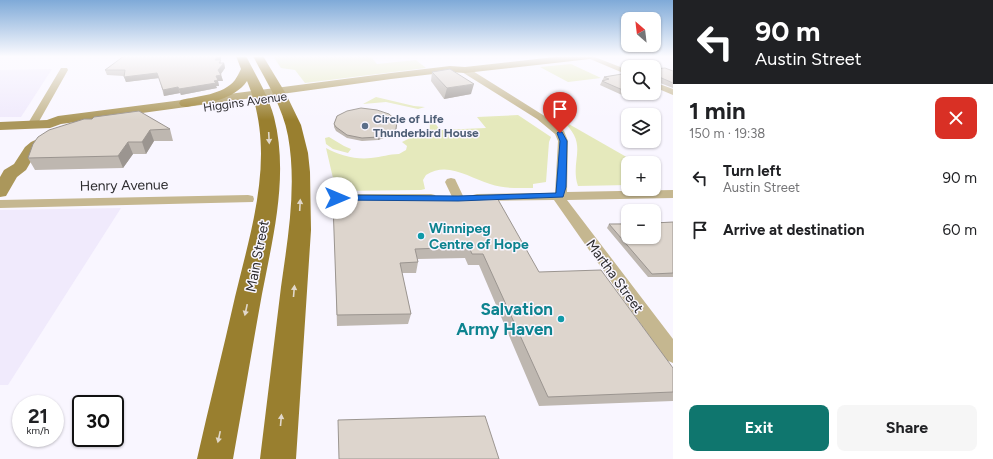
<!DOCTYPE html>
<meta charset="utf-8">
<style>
:root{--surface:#fff;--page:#f6f6f6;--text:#202124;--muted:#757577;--accent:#0f766e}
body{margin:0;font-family:Figtree,sans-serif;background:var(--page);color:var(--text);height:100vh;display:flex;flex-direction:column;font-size:15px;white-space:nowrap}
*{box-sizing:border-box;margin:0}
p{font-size:13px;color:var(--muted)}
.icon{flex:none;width:22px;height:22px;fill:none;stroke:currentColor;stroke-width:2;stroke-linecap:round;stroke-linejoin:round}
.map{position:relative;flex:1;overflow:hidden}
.sheet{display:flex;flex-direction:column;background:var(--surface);width:320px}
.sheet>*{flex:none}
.guide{background:#202124;color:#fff;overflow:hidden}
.needle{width:26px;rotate:332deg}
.controls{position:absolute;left:621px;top:12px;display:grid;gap:8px}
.controls a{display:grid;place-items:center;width:40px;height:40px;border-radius:8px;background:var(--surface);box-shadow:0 1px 3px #0004;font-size:20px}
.speed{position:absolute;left:12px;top:395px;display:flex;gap:8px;font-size:20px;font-weight:700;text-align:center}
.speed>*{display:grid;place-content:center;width:52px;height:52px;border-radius:50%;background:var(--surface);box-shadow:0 1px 3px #0004;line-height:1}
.speed small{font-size:10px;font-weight:400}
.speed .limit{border:2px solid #111;border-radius:6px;background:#fff;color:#111}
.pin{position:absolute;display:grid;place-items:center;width:34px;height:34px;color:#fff;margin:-41px -17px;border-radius:50% 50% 50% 0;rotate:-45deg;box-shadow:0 0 4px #0007}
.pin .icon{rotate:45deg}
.me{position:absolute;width:44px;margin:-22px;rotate:90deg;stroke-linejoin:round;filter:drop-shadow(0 0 3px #0008)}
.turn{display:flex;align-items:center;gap:14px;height:84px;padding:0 16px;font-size:18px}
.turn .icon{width:52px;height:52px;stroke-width:2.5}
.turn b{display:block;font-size:28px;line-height:34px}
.round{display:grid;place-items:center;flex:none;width:42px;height:42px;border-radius:8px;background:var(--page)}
.headline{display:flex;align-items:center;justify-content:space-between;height:68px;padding:0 16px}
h1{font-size:24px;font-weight:700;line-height:30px}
.action{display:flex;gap:8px;margin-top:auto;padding:8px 16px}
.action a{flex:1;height:46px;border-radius:8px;background:var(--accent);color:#fff;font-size:16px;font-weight:700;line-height:46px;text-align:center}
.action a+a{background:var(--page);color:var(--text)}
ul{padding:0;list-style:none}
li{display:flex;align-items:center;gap:12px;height:52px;padding:0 16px}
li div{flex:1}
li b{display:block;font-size:15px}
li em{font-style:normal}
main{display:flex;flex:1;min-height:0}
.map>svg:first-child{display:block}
.built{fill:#f0eafc}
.green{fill:#e5e9bc}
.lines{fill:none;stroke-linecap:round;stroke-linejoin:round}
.street{fill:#c5b790;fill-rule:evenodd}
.secondary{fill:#ab975b;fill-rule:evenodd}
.primary{fill:#997f2f;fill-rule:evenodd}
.wall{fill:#beb7b0}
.shaded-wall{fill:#9b9590}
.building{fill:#ddd5cd;stroke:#9b9590}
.oneway{fill:#e1d8cb}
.route{fill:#1a73e8;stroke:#114b97}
.service-dot{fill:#5c6f8a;stroke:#f9f6ff;stroke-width:1.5}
.culture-dot{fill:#0f9aa8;stroke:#f9f6ff;stroke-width:1.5}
.labels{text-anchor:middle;stroke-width:3;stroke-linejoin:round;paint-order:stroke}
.far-street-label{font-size:12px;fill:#2d2c2f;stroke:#f9f6ff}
.far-service-label{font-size:12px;font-weight:bold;fill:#4e5e75;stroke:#f9f6ff;text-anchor:start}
.street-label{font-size:14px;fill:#2d2c2f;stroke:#f9f6ff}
.culture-label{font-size:14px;font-weight:bold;fill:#0d838f;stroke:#f9f6ff;text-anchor:start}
.near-culture-label{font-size:17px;font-weight:bold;fill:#0d838f;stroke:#f9f6ff;text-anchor:end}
</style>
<main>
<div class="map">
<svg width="673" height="459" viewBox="0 0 673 459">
<rect width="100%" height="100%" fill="#f9f6ff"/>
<path class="built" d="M52,69L21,117H0V70Z
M121,208L8,385H0V210Z"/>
<path class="green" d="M273,56H370L377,64L416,60L426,68L305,83L295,70L281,68Z
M571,64L601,78L568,82L540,67Z
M376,97L414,106L425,107L418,109L386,102L363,104Z
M518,115L551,137L549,142L546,182L533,184V188C519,188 504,189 490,184C469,178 448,161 426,175L423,180L425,189L421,190L336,191L326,148C339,155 356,160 371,158C382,157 389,154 399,154L406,150L407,146L402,142L410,138V135L419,131L424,134C432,132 429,127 430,120L432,119L440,130L486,128L477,117Z
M560,119L637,163H628V185L578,186C569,159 591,144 560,119Z
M329,137L344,146L351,149L348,153L333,149L326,144L325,138Z"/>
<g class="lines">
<path class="street" d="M583,56H592L628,70V75Z
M61,68H67L68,70L37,125L32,128L29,127L27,125Z
M462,68H468L543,115L564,131L568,141L567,192L673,190V198L567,200L673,339V363L666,360L554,200L473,201L471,198L473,195L477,194L555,193L558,141L555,134L537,119L462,72Z
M654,82L673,89V95L654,87Z
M451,178L455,179L464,198L462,201H454L445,182L447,179Z
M322,194H431L435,195L437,198L435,201L431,202L318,201L316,198L318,195Z
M248,195L253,196L254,199L253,202L0,208V200Z"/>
<path class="secondary" d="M563,56H595L590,59L465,73L450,72L391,79L61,124L50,128L0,130V122L47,120L58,116L391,73L450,66L465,67Z
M55,131L60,132L62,135L60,138L36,153L26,170L17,177L6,196L0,197V177L4,170L14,164L25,147L31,142Z"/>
<path class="primary" d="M236,56H246C256,76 268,95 274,117C289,175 273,237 262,294C252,349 243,404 233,459H197C209,405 223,351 235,297C252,226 277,152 247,81C234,100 207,103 186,107L181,106L179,103L181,100C198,96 223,95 235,80C237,77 239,73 241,69Z
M253,56H263L286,94L301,125L308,153L310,172L311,230L296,459H260C267,402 274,344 281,287C288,237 297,186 288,136C283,107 266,81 253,56Z"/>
</g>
<path class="wall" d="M124,56H221V59L220,60L221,63H224L225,68L221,74L223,81H218L219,86H216L217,88L181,95L180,93L164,96L159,78L126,82L124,76L107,75L105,70Z
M654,69L673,71V88L655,81V83L661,86L659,91H654Z
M432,72L471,94L444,99L431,81Z
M628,73V93H640L622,95L600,85L604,77Z
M397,121L395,132L392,135L378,140L362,141L347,138L336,131L334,127V124Z
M170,129L173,141H154L146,154H133L123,168L35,170L28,158L49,130Z
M342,200L539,272L673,368V401L539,406L479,265H468L465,258L418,259V262L416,273H402L411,314L408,324L337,326L334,215L341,204Z
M673,222V277H648L607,228L609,224Z"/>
<path class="shaded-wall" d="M217,56H221V59L216,65L215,60Z
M224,63L225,68L220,75H221L223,81H218L219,86H216L217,88L181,95L179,89L214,81L218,70Z
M157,73L159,78L126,82L124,77Z
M474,84L471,94L444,99L447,88Z
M661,86L659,91H654V87Z
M178,87L180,93L164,96L163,90Z
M628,90V93H640L622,95L625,91Z
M396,129L395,132L392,135L378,140V137Z
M150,130L154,141L146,154L142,142Z
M128,142L133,154L123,168L118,156Z"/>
<path class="building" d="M124,56H218L215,60H221L219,63H224L218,70L221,75L216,76L218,80L214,81L216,83L179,89L178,87L163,90L157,73L124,77L125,70H105Z
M665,68L673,71V83L657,76L655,78V83L661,86L654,87V69Z
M450,69L474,84L447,88L432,72Z
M628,73V90L625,91L602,81L609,79L604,77Z
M361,108L377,110L389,114L397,121L396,129L392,132L378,137L362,138L347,135L336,127L334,124L337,116L347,111Z
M139,111L170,129L150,130L142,142H128L118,156L28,158L33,144L38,137L49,130L84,119H92L94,117Z
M496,196L539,272L601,270L673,368V392L548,397L483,254H472L469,247L415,249L418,262L400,263L411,314L337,315L333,204H342V200Z
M673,222V273L652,274L609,224H628V237H654V223Z
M485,416L499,459H339L338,420Z"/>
<defs><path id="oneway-solid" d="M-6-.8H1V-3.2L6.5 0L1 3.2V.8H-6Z"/></defs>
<g class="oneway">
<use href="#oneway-solid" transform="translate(269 138) rotate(87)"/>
<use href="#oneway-solid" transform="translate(300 205) rotate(-87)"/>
<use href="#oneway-solid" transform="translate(294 291) rotate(-85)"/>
<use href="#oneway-solid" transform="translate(246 310) rotate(102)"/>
<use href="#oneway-solid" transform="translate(281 420) rotate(-85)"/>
<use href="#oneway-solid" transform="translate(219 437) rotate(102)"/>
</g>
<linearGradient id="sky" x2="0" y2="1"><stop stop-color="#7faad8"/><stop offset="0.47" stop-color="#fcfbff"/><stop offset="1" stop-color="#fcfbff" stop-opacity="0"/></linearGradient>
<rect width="673" height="120" fill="url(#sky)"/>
<path class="route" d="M558,132H562L567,141L566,187L563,197L458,201L337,200L333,198L337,195L458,196L556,193L560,141L557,133Z"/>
<circle class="service-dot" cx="365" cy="126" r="4"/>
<g class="culture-dot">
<circle cx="421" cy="236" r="4"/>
<circle cx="561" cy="319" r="4"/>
</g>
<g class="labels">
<g class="far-street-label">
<text transform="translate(245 102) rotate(-8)" y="4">Higgins Avenue</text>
</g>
<g class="far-service-label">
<text x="373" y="123">Circle of Life<tspan x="373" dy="14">Thunderbird House</tspan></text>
</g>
<g class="street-label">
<text transform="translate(124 185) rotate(-1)" y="5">Henry Avenue</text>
<text transform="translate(257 256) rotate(-79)" y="5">Main Street</text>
<text transform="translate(615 276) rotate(54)" y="5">Martha Street</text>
</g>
<g class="culture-label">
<text x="429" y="233">Winnipeg<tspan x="429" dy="16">Centre of Hope</tspan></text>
</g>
<g class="near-culture-label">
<text x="553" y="315">Salvation<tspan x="553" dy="20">Army Haven</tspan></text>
</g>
</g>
</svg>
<div class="controls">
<a><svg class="needle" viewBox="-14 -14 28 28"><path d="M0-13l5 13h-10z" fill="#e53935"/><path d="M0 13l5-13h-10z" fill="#757577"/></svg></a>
<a><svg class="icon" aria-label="search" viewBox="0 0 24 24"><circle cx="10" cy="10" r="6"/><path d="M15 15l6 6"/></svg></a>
<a><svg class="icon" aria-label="layers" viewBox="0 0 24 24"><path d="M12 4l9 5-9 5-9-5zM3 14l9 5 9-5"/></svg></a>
<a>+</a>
<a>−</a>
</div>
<div class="speed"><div>21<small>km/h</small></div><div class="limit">30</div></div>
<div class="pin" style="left:560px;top:133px;background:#d93025"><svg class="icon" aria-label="arrive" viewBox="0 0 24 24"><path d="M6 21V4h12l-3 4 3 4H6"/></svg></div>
<svg class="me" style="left:337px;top:198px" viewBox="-20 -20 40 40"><circle r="19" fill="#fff"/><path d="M0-13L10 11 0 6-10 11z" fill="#1a73e8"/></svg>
</div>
<section class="sheet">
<div class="guide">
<div class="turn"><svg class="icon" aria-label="left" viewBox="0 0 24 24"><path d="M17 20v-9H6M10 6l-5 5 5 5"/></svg><div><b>90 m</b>Austin Street</div></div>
</div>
<div class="headline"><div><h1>1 min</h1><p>150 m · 19:38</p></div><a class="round" style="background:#d93025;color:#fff"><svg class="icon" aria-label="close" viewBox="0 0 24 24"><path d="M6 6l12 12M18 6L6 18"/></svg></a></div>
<ul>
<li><svg class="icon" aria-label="left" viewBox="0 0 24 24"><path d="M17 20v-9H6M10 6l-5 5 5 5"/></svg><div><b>Turn left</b><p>Austin Street</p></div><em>90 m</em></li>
<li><svg class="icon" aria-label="arrive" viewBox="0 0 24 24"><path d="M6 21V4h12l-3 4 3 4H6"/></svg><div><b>Arrive at destination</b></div><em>60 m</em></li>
</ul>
<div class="action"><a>Exit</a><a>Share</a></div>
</section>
</main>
